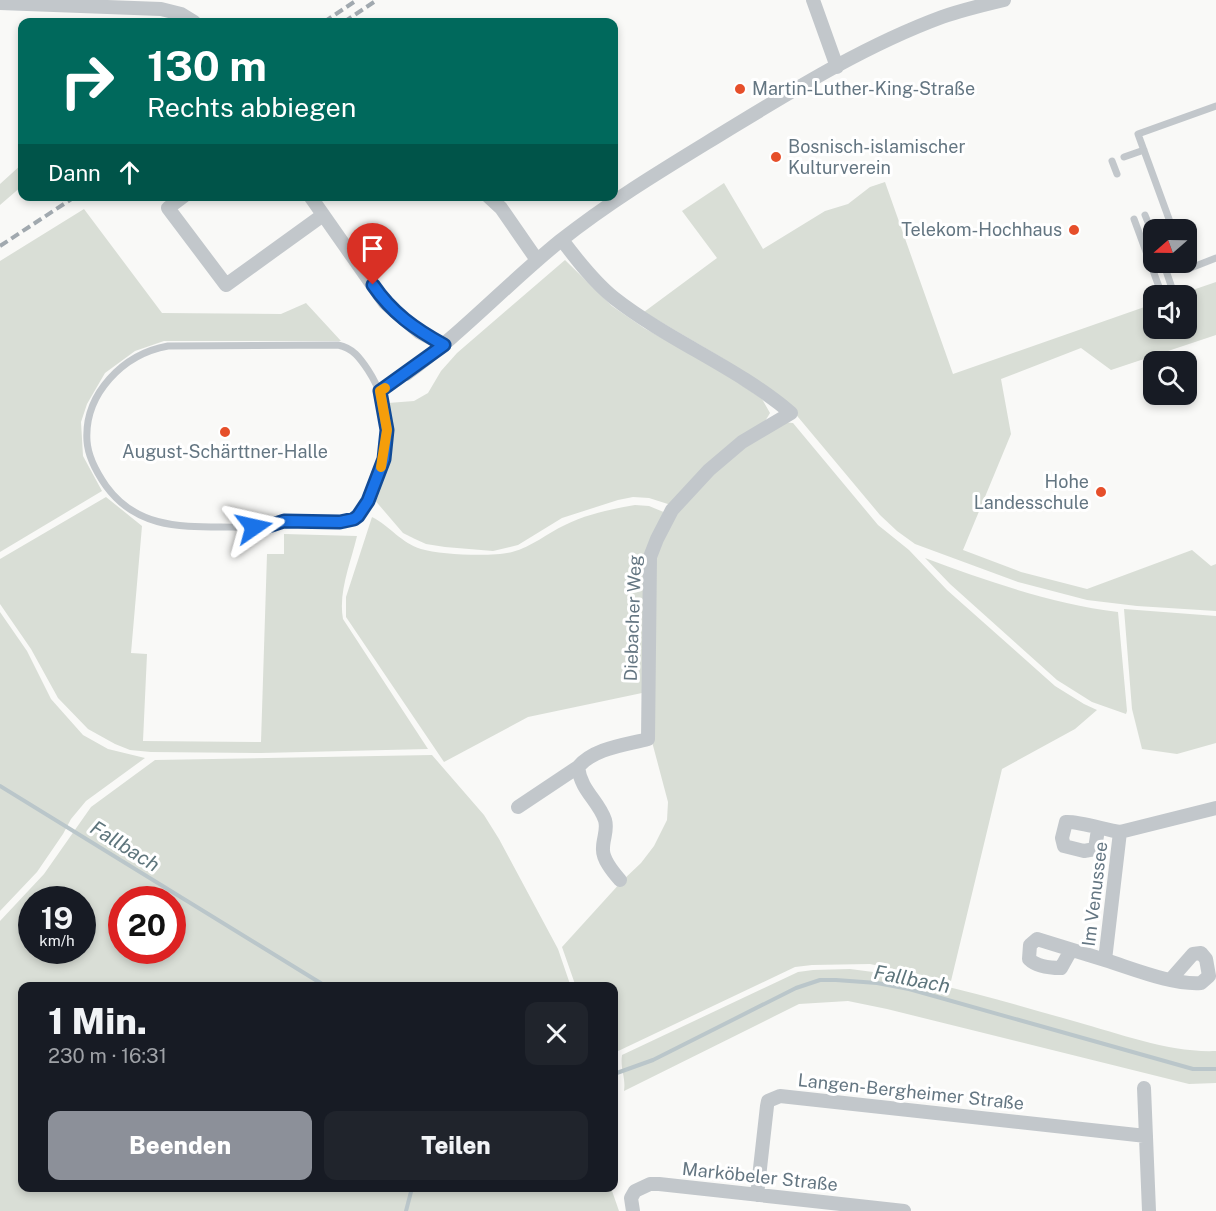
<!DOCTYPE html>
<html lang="de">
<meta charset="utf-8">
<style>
:root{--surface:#171b24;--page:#20242c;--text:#f1f3f6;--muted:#9ea1a6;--accent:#8c9099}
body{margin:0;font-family:"Public Sans",sans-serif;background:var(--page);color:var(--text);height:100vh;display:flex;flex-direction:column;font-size:22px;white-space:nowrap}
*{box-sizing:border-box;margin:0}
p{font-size:20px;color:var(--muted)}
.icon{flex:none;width:33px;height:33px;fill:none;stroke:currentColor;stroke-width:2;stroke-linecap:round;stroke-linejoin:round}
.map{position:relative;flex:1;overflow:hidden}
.details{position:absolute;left:18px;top:982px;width:600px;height:210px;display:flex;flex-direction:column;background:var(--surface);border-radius:12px;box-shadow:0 3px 9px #0003}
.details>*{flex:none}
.guide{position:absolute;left:18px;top:18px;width:600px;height:183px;border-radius:12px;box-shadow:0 3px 9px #0003;background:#00695c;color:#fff;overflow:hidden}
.needle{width:39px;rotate:250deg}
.tools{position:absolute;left:1143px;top:219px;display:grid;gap:12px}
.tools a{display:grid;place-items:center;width:54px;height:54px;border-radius:12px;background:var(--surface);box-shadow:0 3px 9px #0003;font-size:30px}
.speed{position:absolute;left:18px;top:886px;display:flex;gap:12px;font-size:30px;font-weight:700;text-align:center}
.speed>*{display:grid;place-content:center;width:78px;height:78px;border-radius:50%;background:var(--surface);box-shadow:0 3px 9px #0003;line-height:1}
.speed small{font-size:15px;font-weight:400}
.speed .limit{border:9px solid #d22;background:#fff;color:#111}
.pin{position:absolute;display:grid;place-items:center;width:51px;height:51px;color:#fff;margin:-62px -26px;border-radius:50% 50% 50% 0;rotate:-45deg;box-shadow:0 0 6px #0007}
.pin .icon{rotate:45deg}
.me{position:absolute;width:66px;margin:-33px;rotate:79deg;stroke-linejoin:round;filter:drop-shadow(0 0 4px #0008)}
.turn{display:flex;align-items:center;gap:21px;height:126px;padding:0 30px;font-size:27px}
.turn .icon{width:78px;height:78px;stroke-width:2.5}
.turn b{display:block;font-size:42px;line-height:51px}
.then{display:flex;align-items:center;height:57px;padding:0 30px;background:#0003;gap:12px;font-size:22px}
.round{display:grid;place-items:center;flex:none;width:63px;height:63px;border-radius:12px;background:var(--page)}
.overview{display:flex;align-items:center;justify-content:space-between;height:102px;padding:0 30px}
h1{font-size:36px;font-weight:800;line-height:45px}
.action{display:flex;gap:12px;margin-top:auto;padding:12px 30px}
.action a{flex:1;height:69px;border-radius:12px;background:var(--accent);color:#fff;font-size:24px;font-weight:800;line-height:69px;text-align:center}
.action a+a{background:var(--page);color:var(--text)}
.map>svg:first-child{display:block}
.green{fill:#d9ded6;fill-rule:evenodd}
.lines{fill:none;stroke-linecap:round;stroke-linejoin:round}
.stream{stroke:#bac6ca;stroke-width:4}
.service{stroke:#c2c7cb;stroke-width:7}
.minor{stroke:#c2c7cb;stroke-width:14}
.rail{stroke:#a1a9af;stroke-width:4;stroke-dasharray:9 4.5;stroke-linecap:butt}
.route-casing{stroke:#114b97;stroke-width:15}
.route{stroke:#1a73e8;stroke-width:10}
.slow{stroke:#f59e0b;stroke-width:10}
.poi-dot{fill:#e64f2a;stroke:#fff;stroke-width:2}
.labels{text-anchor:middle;stroke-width:6;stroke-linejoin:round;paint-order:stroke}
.poi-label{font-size:18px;fill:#647682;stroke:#fff;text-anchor:start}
.street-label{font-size:18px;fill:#647682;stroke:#fff}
.water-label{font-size:20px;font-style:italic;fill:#5e757c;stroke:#fff}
</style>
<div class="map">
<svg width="1216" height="1211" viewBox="0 0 1216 1211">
<rect width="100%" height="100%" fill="#f9f9f7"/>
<path class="green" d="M22,164V186L0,205V184Z
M885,182L953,374L1153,304L1154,328H1186V296L1178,295L1216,282V335L1111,370L1081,348L1001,379L1011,434L963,550L1021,572L1087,589L1192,550L1211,566L1216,564V611L1137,606L1087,600L1018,582L915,544L897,531L880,515L793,411L769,390L724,359L644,312L717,258L682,211L724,183L763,249L825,211L848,204L870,187Z
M84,209L162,313L281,314L306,303L341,341H164L135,351L105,373L87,404L81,422L83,456L102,491L0,552V261Z
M565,260L612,306L644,328L721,371L762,399L770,413L764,423L671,505L649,498L633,497L618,500L562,518L518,545L493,551L445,547L426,544L415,539L403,533L373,498L387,458L390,429L388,403L414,401L428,393L441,371L457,353Z
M783,422L793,423L878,525L909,550L947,590L1055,686L1084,704L1097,710L1075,729L1002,769L951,981L870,964L812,965L795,967L614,1053V987H576L562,947L622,881L641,863L654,846L667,820L668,802L651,738L654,556L675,511L727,458Z
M106,497L142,526L131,653L147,654L143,741L261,742L267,554H284V534L357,536C351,562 338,592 343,619L428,749L261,753L151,752L130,750L115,744L88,729L58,698L31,649L0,604V559Z
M635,505L649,506L666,513L644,570L642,693L528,717L444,762L346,617V597L372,517C390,526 401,543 421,549C441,555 493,557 512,552C532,547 547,533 565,525C587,514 612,509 635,505Z
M925,558C987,581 1052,604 1118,612L1127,711L1126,714L1092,702L1057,680L950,584Z
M1124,609L1216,616V743L1177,754L1142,749L1132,709Z
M0,612L27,651L51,699L83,735L108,749L145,758L86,801L71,819L63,834L37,872L0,911Z
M432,755L484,815L499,839L558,949L571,987H22V1188H611L619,1211H0V921L44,874L91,807L155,760ZM32,900H82V951H32ZM122,900H172V951H122Z
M850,969C927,978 1003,1001 1077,1022C1120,1034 1171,1053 1216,1051V1083L1189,1084L887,1009L848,1001L799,1004L624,1091C626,1077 620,1070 622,1055L798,972L813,970Z"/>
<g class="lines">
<path class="stream" d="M0,786L327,987
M614,1074L653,1060L796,988L820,980H836L877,983L909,989L1193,1069H1216
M406,1211L412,1188"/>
<path class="service" d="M1124,157L1144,150
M1112,161L1117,174
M1145,215L1154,237
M1134,219L1162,295
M1173,230L1138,134L1216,106
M1163,262L1173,291
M1185,262L1188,269L1216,258
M338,345C353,348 360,358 368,370C393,408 390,451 372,491C368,500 364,513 355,518C341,527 305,520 288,521C280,521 274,525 266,526C251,528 236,527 221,527C176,527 135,526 106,486C97,473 88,457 87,441C84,394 123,354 168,346Z
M380,391L406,374"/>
<path class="minor" d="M813,0L837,67
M0,3L161,9L181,14L194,22
M184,196L168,208L226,285L323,215
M310,196L385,303L419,332L444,345
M488,196L501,208L537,260
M562,240C577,260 594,282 614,298C669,341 737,367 791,413L742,442L709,470L672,510L657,539L650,557L648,739C625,745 594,748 578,767C581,791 598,800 605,820C608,830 603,838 603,848C602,859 613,872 620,880
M406,374C461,334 507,284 560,241C613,199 669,166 726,131C795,89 866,45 942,17C962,10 983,5 1004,0
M518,807L578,767
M1098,829L1095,849L1084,851L1064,846L1062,838L1066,822C1078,821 1106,830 1120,832
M1071,950L1061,968C1050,968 1037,967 1029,959L1030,945L1037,939L1105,960L1120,832L1216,808
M1105,960C1134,969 1172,985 1201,983L1209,976L1206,959L1201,953L1193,954L1171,979
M1144,1088L1149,1211
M757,1195L767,1106L768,1101L780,1096L1146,1136
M633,1211L631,1198L635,1191L650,1184H659L904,1211"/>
<path class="rail" d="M324,22L357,0
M344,22L377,0
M0,246L76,196"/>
</g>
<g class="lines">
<g class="route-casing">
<path id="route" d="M254,527L269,526L284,521L340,522L354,519L358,516L368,501L384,459L387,430L380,391L444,345C415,329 392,313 373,285"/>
</g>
<use href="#route" class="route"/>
<path class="slow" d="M381,467L387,430L380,391L385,388"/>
</g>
<g class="poi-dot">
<circle cx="740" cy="89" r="6"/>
<circle cx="776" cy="157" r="6"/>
<circle cx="1074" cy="230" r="6"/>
<circle cx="225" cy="432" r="6"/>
<circle cx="1101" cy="492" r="6"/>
</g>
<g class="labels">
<g class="poi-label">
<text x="752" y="95">Martin-Luther-King-Straße</text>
<text x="788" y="153">Bosnisch-islamischer<tspan x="788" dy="21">Kulturverein</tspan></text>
<text x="1062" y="236" text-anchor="end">Telekom-Hochhaus</text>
<text x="225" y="458" text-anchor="middle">August-Schärttner-Halle</text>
<text x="1089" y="488" text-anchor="end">Hohe<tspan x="1089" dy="21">Landesschule</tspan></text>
</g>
<g class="street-label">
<text transform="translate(633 618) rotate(-88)" y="6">Diebacher Weg</text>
<text transform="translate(1095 894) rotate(-83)" y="6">Im Venussee</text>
<text transform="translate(911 1092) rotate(6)" y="6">Langen-Bergheimer Straße</text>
<text transform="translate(760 1177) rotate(6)" y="6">Marköbeler Straße</text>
</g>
<g class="water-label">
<text transform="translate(125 846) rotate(32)" y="7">Fallbach</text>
<text transform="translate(912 979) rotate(11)" y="7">Fallbach</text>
</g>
</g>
</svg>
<div class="tools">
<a><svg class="needle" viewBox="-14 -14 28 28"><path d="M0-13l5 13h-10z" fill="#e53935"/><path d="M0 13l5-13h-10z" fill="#9ea1a6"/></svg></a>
<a><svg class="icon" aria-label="sound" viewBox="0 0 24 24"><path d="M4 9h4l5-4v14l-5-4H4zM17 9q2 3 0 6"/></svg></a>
<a><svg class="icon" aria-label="search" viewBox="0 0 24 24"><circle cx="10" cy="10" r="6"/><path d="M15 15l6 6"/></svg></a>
</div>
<div class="speed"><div>19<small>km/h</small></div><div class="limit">20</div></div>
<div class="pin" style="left:373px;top:285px;background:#d93025"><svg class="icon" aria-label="arrive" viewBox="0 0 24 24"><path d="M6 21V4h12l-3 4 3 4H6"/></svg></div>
<svg class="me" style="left:254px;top:527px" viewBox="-20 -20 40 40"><path d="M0-17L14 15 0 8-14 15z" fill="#1a73e8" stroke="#fff" stroke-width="4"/></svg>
<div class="guide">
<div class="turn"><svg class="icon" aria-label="right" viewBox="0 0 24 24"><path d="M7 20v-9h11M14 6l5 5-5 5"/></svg><div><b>130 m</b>Rechts abbiegen</div></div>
<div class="then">Dann<svg class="icon" aria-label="ahead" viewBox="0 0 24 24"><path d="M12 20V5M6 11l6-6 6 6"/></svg></div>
</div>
<section class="details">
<div class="overview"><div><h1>1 Min.</h1><p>230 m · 16:31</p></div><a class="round"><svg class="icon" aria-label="close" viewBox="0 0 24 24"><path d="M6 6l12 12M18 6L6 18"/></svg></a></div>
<div class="action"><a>Beenden</a><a>Teilen</a></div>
</section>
</div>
